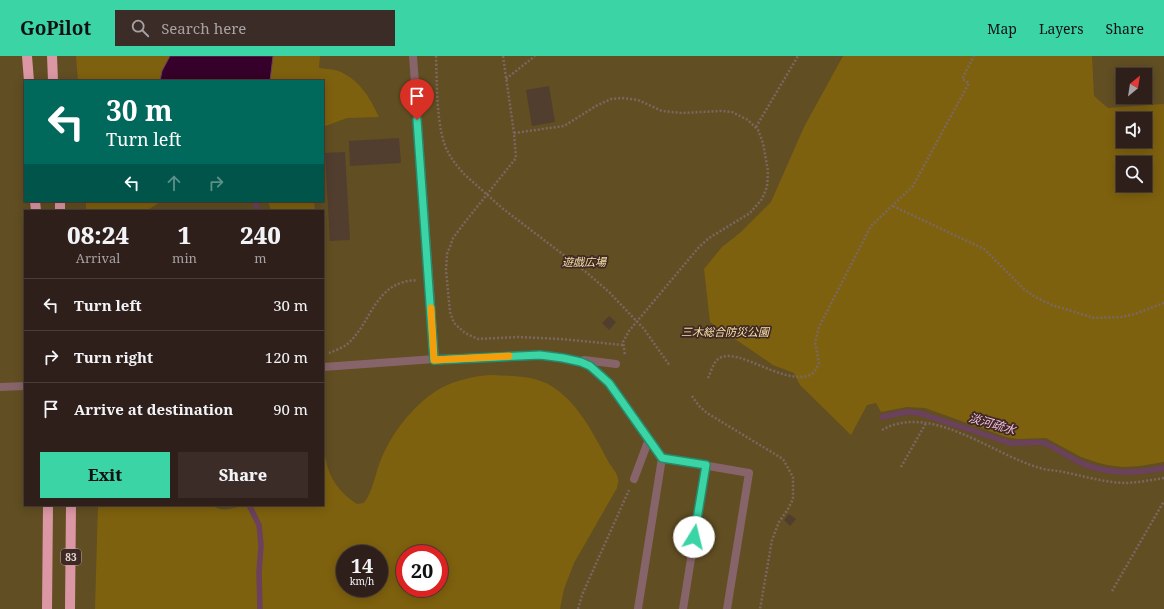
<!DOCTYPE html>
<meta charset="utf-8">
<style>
:root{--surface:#2f1f1b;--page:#3b2c28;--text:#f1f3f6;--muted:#a7a2a3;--line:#4a3d3a;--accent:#3ad4a5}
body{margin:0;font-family:"Noto Serif","Noto Sans JP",serif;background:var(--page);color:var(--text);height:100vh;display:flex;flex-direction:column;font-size:15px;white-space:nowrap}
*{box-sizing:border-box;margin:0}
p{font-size:13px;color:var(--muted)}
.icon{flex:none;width:22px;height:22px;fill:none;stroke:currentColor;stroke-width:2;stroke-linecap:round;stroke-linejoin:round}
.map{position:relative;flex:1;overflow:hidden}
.panel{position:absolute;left:24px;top:154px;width:300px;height:296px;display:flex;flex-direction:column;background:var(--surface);border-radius:0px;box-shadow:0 2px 10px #0003,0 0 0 1px var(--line)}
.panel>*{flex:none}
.banner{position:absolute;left:24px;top:24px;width:300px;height:122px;border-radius:0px;box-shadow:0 2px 10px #0003,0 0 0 1px var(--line);background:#00695c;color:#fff;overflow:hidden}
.needle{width:26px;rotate:30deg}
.fabs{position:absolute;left:1116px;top:12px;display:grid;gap:8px}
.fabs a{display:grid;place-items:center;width:36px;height:36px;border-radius:0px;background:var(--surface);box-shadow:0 2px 10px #0003,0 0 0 1px var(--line);font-size:20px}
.speed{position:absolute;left:336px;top:489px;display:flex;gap:8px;font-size:20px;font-weight:700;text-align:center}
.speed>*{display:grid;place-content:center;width:52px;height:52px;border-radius:50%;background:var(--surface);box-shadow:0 2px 10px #0003,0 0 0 1px var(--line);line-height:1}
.speed small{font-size:10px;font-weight:400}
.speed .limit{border:6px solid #d22;background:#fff;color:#111}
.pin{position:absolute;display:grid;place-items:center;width:34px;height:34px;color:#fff;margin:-41px -17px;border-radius:50% 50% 50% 0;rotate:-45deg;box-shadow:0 0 4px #0007}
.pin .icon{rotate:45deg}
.me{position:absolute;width:44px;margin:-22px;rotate:9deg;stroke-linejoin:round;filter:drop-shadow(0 0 3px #0008)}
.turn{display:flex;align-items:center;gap:14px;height:84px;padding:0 16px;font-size:18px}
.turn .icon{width:52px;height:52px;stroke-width:2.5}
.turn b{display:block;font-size:28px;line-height:34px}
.lanes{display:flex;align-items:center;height:38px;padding:0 16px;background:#0003;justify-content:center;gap:20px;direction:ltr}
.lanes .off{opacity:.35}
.eta{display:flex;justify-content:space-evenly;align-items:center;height:68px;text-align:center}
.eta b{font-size:24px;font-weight:800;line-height:28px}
.primary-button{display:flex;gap:8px;margin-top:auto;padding:8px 16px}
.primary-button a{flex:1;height:46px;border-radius:0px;background:var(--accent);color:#111;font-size:16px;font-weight:800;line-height:46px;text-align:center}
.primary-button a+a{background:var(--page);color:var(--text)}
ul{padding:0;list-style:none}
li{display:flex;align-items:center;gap:12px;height:52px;padding:0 16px;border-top:1px solid var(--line)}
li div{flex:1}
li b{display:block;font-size:15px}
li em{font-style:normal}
header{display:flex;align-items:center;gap:24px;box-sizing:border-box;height:56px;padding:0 20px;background:var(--accent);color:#111}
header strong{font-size:19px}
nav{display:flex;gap:22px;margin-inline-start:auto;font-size:14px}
.search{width:280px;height:36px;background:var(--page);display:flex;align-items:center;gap:10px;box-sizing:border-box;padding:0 14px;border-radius:0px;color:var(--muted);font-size:15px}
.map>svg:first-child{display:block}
.green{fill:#614e22;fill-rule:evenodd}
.forest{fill:#7e610e;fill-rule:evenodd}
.water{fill:#350029;stroke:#6b415d}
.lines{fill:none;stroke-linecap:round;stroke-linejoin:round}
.stream{stroke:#6b415d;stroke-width:5.5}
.building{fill:#513e2f}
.path{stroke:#7b6762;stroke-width:2.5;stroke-dasharray:2 2;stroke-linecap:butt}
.service{stroke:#86646a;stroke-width:8}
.primary{stroke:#db97a4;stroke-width:10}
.route-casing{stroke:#268a6b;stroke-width:10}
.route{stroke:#3ad4a5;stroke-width:7}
.slow{stroke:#f59e0b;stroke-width:7}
.labels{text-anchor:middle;stroke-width:3.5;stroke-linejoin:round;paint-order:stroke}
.shield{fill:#3f2924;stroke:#b6a5a1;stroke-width:1}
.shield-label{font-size:10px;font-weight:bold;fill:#e9dad6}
.park-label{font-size:11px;font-style:italic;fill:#f9e0a8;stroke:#3f2924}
.water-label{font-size:12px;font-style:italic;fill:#f6bfe3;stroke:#3f2924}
</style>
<header>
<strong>GoPilot</strong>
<div class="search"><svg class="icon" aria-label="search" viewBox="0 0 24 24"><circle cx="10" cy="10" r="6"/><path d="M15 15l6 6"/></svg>Search here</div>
<nav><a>Map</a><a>Layers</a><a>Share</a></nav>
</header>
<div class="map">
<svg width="1164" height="553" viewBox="0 0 1164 553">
<rect width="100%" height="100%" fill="#3f2924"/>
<path class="green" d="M0,0H1164V553H0ZM1123,19H1145V41H1123ZM25,25H323V145H25ZM1123,63H1145V85H1123ZM1123,107H1145V129H1123ZM25,155H323V449H25ZM345,498H379V532H345ZM405,498H439V532H405Z"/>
<path class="forest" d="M76,0H170L162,15L160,25H78Z
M273,0H320L319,12C326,13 335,13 341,16C361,26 370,42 379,61L347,62L323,71V25H270Z
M843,0H1092L1094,40L1108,52L1164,48V406L1140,410L1123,411L1107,409L1099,407L1081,401L1046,382L1017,383L1006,381L925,352L907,351L881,356L876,347L867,349L851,379L800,329L794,317L773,309L710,266L704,213L722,191L741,176L771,146L804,71ZM1123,63H1145V85H1123ZM1123,107H1145V129H1123Z
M86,145H162L146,155H86Z
M268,145H314L315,155H271Z
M491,319C510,320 531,319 548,328C577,344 593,377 608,405C611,411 617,416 618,423C619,426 617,429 617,432L574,507L564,533L560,553H260L259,516L261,490V478L260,469L250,449H323V371L324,373C323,406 328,429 357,448L364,447C374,434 375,416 382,401C393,375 416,346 441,332C456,324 474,320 491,319ZM345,498H379V532H345ZM405,498H439V532H405Z
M98,449H212C221,456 229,453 239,451L241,449H248L258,469L260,478V490L258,516L259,553H95Z"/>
<path class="water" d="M170,0H273L270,25H160L162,15Z"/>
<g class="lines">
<path class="stream" d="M255,145L258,155
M882,361L907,356L919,357L1010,387C1021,388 1036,385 1044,387C1053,390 1067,400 1077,405C1104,419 1134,418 1164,412
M249,449L259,469L260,478L261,490L259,516L260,553"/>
</g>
<path class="building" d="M549,30L555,66L532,70L526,34Z
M399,82L401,107L350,110L349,85Z
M345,96L350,184L330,185L325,97Z
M609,260L616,266L609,274L602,267Z
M789,458L796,463L790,470L784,464Z"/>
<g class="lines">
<path class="path" d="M436,0C437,25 436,75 448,96C452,104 458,111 464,118L502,152L586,216L609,236L644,273L670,310
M503,0L514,77L516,102L465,166L453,182L451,188L447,198L446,214L450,256L454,267L465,277L478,283L519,281L561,283L623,289
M506,23L535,0
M756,71L798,0
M514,77L564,70L596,50L611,43L622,42L638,44L662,55L682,57L721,55L732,56L748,64L758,74L763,87L768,115L767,131L762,143L750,157L709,182L699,191L629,275L623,286L625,299
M893,150L984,193L1024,233L1035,241L1052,249L1094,262L1121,261L1135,258L1164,247
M329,297C334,295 342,292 346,289C369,271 373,234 404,226C408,224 413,225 417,224
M708,322C711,316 713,307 718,303C737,289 783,330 810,319C815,317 817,311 819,307L815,286L819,271L871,170L913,130L969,27L962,23L974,0
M692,340L699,350L707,357L783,403L793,421V443L788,453L779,466L772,484L760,553
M882,374C931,346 993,399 1040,412C1046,414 1052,414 1058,415C1081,419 1104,427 1128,427C1140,426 1152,424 1164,422
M901,411L926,367
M1112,535L1164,445
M578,553L582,539L629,434"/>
<path class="service" d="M413,0L435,303
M584,304L616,308
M323,311L435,303L540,299L571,303L590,310L602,320L609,327L649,383L634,423
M0,331L25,330
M649,383L662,402L749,417L727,553
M638,553L662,402
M683,553L706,409"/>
<path class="primary" d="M27,0L29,25
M52,0L53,25
M35,145L36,155
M60,145V155
M47,553L48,449
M70,553L71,449"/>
</g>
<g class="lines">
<g class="route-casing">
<path id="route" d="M417,64L434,304L540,299L563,302L581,306L590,310L609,327L662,402L706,409L694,481"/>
</g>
<use href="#route" class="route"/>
<path class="slow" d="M431,252L434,304L509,300"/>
</g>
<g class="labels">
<rect class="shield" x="61" y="493" width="20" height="16" rx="3"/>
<g class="shield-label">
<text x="71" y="505">83</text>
</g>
<g class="park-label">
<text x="584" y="210">遊戯広場</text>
<text x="725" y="280">三木総合防災公園</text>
</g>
<g class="water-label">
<text transform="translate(992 368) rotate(16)" y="4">淡河疏水</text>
</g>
</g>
</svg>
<div class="fabs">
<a><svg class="needle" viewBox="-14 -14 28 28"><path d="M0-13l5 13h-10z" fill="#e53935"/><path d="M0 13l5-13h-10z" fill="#a7a2a3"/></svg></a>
<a><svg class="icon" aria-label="sound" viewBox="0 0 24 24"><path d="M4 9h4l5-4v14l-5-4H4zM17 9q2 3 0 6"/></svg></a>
<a><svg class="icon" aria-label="search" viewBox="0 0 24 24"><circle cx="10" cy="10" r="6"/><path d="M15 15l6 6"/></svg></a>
</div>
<div class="speed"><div>14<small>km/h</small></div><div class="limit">20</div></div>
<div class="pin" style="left:417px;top:64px;background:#d93025"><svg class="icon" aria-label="arrive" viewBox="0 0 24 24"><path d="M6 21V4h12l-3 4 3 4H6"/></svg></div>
<svg class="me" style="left:694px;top:481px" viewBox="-20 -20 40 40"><circle r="19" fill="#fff"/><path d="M0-13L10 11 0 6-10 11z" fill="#3ad4a5"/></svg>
<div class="banner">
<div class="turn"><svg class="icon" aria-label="left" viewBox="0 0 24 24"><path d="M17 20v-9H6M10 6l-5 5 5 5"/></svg><div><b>30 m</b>Turn left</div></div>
<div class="lanes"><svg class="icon" aria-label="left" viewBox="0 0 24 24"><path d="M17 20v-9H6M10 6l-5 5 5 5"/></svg><svg class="icon off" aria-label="ahead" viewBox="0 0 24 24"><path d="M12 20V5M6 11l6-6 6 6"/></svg><svg class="icon off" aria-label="right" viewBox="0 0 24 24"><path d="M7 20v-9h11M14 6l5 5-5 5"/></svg></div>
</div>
<section class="panel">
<div class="eta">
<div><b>08:24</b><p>Arrival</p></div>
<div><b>1</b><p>min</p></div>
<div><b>240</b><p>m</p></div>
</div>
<ul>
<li><svg class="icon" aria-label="left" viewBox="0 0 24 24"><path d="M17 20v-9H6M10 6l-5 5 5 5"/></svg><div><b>Turn left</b></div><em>30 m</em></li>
<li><svg class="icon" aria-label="right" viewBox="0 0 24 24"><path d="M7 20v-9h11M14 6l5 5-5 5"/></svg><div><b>Turn right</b></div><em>120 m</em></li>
<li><svg class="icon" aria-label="arrive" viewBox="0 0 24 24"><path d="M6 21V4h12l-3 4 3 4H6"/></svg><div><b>Arrive at destination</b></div><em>90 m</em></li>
</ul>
<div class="primary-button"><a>Exit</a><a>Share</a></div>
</section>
</div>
